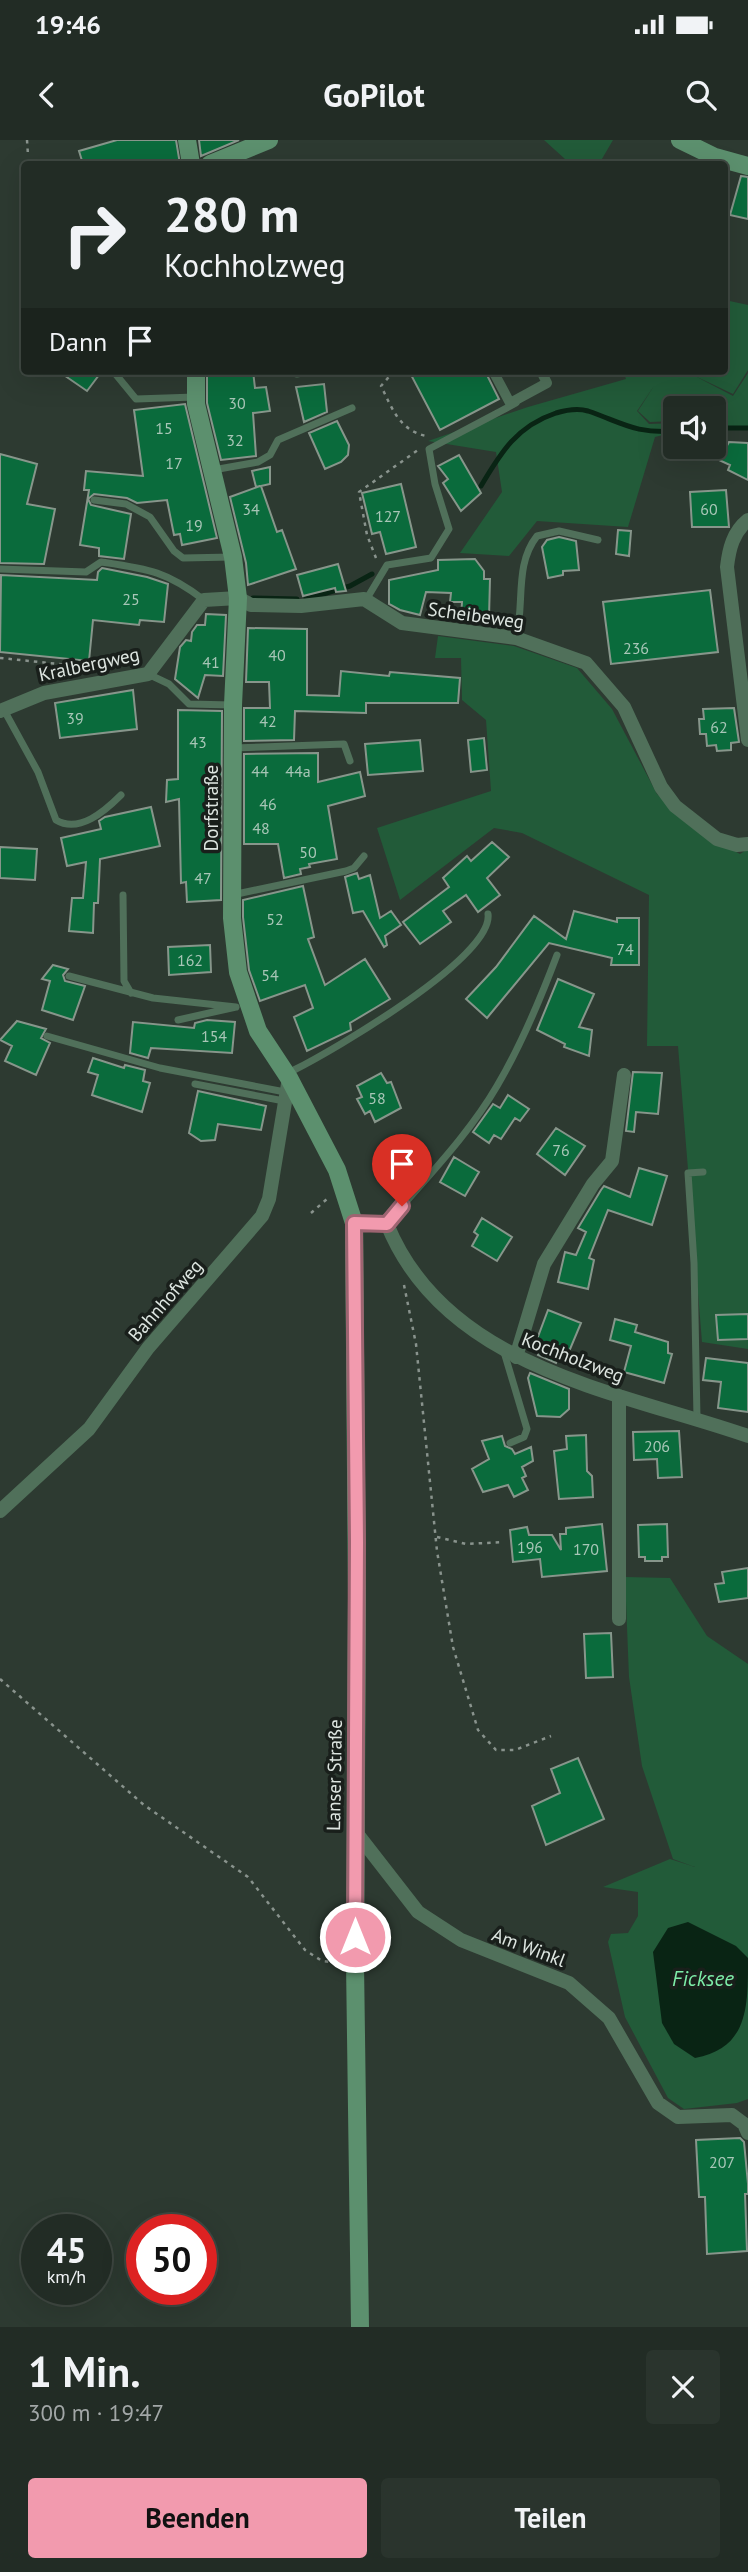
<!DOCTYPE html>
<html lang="de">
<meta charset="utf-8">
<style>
:root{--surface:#222c25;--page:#2a342d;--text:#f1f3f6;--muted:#a2a7a7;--line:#3f4842;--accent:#f29aae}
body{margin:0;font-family:"PT Sans",sans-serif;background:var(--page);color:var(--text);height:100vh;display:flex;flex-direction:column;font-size:26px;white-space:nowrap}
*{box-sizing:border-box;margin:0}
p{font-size:23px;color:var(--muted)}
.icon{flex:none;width:38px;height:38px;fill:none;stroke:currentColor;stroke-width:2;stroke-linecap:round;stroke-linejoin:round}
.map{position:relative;height:2187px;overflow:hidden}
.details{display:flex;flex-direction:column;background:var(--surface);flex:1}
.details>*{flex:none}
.guide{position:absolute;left:21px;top:21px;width:707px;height:214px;border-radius:7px;box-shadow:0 7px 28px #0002,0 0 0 2px var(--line);background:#222c25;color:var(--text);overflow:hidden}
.controls{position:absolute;left:663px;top:256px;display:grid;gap:14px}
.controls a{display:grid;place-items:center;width:63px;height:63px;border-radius:7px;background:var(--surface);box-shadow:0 7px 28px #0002,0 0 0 2px var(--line);font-size:35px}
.speed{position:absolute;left:21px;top:2074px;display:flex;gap:14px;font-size:35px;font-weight:700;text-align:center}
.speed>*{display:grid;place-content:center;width:91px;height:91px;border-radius:50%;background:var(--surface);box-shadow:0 7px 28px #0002,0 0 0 2px var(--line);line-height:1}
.speed small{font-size:18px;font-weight:400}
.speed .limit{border:10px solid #d22;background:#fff;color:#111}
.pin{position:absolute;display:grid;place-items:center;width:60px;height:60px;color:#fff;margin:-72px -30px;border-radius:50% 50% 50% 0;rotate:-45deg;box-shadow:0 0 7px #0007}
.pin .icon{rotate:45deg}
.me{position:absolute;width:77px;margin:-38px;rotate:0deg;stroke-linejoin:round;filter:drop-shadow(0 0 5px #0008)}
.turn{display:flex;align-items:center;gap:24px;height:147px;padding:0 28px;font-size:32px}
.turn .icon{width:91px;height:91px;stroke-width:2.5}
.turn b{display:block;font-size:49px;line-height:60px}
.then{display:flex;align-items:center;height:66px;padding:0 28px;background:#0003;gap:14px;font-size:26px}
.round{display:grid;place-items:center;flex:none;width:74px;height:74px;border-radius:7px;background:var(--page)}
.headline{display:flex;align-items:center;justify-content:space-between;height:119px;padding:0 28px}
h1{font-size:42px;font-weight:700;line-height:52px}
.primary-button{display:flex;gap:14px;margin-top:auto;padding:14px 28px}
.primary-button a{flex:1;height:80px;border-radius:7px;background:var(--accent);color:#111;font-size:28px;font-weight:700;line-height:80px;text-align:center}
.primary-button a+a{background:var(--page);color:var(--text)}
.status{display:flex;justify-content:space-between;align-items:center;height:49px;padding:0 35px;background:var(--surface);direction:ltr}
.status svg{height:19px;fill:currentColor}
header{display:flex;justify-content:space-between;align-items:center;height:91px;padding:0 28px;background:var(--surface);font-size:32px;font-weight:700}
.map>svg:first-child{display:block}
.green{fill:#225b39}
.water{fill:#092414}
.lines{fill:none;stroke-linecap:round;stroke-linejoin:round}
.stream{stroke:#092414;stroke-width:5}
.building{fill:#0a6b3c;stroke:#87968b;stroke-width:2}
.path{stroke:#89938d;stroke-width:2.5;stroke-dasharray:3.5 5;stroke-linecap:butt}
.service{stroke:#50705a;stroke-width:7}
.pedestrian{stroke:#50705a;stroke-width:10}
.minor{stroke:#50705a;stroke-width:14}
.secondary{stroke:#5c906e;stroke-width:18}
.route-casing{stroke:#9d6471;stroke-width:18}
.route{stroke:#f29aae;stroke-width:12}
.labels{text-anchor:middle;stroke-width:7;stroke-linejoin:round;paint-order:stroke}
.number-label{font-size:16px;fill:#a8c6b7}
.street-label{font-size:19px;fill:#dde5e0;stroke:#191f1b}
.water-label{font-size:21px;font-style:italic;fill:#7deda8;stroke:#191f1b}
</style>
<div class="status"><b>19:46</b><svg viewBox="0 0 49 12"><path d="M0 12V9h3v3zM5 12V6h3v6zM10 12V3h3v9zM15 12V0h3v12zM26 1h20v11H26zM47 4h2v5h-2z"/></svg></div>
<header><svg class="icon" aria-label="back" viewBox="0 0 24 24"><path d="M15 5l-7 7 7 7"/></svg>GoPilot<svg class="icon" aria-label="search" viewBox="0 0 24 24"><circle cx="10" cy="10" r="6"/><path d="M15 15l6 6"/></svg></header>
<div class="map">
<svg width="748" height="2187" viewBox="0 0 748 2187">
<rect width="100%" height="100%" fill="#2d3a31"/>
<path class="green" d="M544,0H613L599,24H557L565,19Z
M725,160L748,165V230L733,254L695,236L733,256L748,233V288L714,285V268H676L675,281L650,282L638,271L654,246L637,271L649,284L675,283V292L655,297L628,387L537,381L509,416L460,413L502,352L496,312L428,301L528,267L626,239L623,231H724Z
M438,496L514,506L577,528L612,569L657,654L700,693L740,714L748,709V1209L702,1202L678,906H647L649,755L522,693L494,688L400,760L377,688L491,651L486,580L462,560L461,518H435Z
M625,1437L670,1438L707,1496L748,1524V1959L737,1963L684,1969L668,1958L625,1877L608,1802L611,1794L628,1793L638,1776V1752L603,1747L670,1719L695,1727L673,1719L642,1626L629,1537Z"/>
<path class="water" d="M688,1782L736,1806L748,1818C748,1868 748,1908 695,1918L674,1904L662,1883L653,1812L668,1788Z"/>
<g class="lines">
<path class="stream" d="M714,288H748
M481,346C501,312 517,286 556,273C566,270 578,268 588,271C623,283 635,294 676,291
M253,458L297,459
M306,459L350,446L372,434"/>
</g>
<path class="building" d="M117,0H176L180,24H83L79,11Z
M199,0H239L201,16Z
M741,36L748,37V79L730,75Z
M58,231H102L87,251Z
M224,231H253L255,248L266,247L270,271L253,273L256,316L221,320L207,263V233Z
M409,231H485L499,259L440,290Z
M324,244L327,272L304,282L296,247Z
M185,264L217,398L182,405L180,394L174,395L167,360L137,363L127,358L94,354L88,359L91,365L131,374L124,419L99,416V408L80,405L89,350H84L86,331L143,336L134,270Z
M337,281L349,305L348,315L341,322L325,329L309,293Z
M729,302L748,303V340L728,330L730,325L719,320Z
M0,314L37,324L27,364L55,369L44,424L0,423Z
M459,315L481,353L461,371L443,343L448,339L438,326Z
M270,327V344L261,346L277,392L282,390L296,429L248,445L246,423L230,357L260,346L256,347L252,331Z
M401,344L416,407L386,414L380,392L372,394L362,353Z
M726,350L729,387H692L690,352Z
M618,390L631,391L629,416L616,414Z
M559,397L576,401L579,430L563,431V435L548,438L542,407L547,400Z
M475,419L484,431V439H490L489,477H461L462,462H450L451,453L426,452L420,475L400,470L389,464V440L438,430V420Z
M338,424L346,451L336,452L335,448L303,456L297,435Z
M102,428L147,437L168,444L164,482L140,480L139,485L93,480L89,521L0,512L1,435L97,440L98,432Z
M710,450L718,512L611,524L603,462Z
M206,474L226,475L223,536L205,535L198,558L175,539L180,507L186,500L191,501L192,492L197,485H205Z
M248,488L307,489V555L339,556L341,531L389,536L390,532L460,538L458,563H366V573L295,571L294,600L244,601V568H270L269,542H246Z
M133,550L137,589L60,598L55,563Z
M734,568L739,602L731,603V610L717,611L716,605L707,606L706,594H700L699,579H704L703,569Z
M178,570L222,571L221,760L187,762L186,742L181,743L179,659L166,662L167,640L178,639Z
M484,598L487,630L471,632L468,600Z
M420,600L423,631L368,635L365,604Z
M318,613V642L360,632L365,656L328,666L337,719L309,724L310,727L300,729L301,734L284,738L278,704H244V614Z
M151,667L160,706L100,719L98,763H94L93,793L69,791L72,758H83L86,722L67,726L61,698L101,689L99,681L105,677Z
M492,702L509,717L487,738L500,755L478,772L466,755L443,771L451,782L420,804L403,782L449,747L443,738L467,716L471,721Z
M0,707L37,709L35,740L0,738Z
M357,733L359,739L370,735L380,778L391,771L401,785L385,796L387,805L384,807L363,771L353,773L345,737Z
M303,746L314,797L308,799L325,845L365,819L390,859L350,883L351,890L307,911L294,877L313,868L305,845L260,861L249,830L243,777V760Z
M574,771L617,782V778H639V825H611L612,818L549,803L487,878L466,859L496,827L534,776L566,799Z
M210,805L211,832L169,835L168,807Z
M53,825L68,829L63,835L65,841L85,846L73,880L42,870L50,841L42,839Z
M558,839L594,854L579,887L592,890L589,916L564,907L565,904L537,890Z
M207,880L235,882L232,913L151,908L148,918L130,913L133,882L194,888L195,883Z
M17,881L46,889L41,898L50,903L36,935L5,921L12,906L0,900Z
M93,918L124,928L125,925L145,930L143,941L150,943L142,972L92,955L98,935L88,932Z
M633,932L662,933L658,974L636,972L634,992L626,991Z
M381,933L387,943L391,942L401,968L375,982L370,971L365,974L357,959L362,957L357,946Z
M198,951L266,966L261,990L218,984L215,1000L201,1001L189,993Z
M508,955L529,969L520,981L515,978L501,999L494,995L489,1003L473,992L493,964L500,968Z
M556,988L585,1006L565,1035L537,1014Z
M454,1017L479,1032L465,1056L440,1042Z
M639,1028L667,1036L652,1085L608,1070L589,1118L594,1120L588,1149L558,1142L565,1112L576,1115L586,1092L578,1088L601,1050L604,1046L630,1057Z
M482,1078L512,1097L497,1121L472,1106L478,1095L474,1092Z
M548,1170L581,1183L568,1214L560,1211L556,1223L538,1215L542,1204L536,1202Z
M748,1174V1199L718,1200L716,1175Z
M615,1179L637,1185L635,1192L668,1202V1213L672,1214L664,1243L624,1232L631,1206L610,1200Z
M706,1218L748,1223V1272L718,1268L721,1242L703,1240Z
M530,1233L569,1249V1269L560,1277L537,1276L528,1238Z
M679,1291L682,1337L658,1338L657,1319L634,1320L633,1292Z
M586,1295L587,1331L592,1336L593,1357L559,1359L554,1311L567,1309L566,1296Z
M502,1296L505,1306L512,1309L515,1314L531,1307L533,1321L522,1327L526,1336L522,1338L528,1350L514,1357L508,1345L483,1352L472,1329L489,1319L482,1301Z
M602,1384L607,1431L542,1437L540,1419L513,1422L510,1390L527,1387L529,1395H552L561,1410L560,1394H566V1388Z
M667,1384L668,1417H662V1421H645V1417H639L638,1385Z
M748,1428V1458L719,1462L715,1444L724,1443L722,1432Z
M611,1493L613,1537L586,1538L584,1494Z
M578,1618L604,1679L546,1705L532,1666L560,1653L551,1629Z
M740,1998L744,2002L748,2044V2054H745L747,2111L707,2114L705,2057H699L696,2000Z"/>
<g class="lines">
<path class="path" d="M27,0L28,15
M394,231L381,246C392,268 399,290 426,296
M376,418L367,395L359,352L418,310
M0,518L78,526L82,531
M311,1073L327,1059
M404,1145L416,1204L437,1411L453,1507L478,1590L496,1610H515L551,1596
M437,1397L466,1404L504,1402
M0,1539L144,1665L248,1737L305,1810L322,1821L338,1823"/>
<path class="service" d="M113,231L136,259L195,257
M285,231L297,234L312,231
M213,330L258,322L270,315L278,300L352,268
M94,360L126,364L150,377L174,411L183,418L232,417
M0,429L86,432L101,422C148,429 166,431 204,460
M366,460L387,425L431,418L449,389L435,344L429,309L516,263
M516,498C525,464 514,425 537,396L559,391L598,400
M148,534L169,544L189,564L232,565
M4,570L38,632L56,680C79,694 105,671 121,655
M233,608L344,604L350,621
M123,755L124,841L131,853
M232,755L346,731L354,728L364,716
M69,836L153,858L236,867
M178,880L236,867
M47,896L160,928L285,952
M289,937L294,930C332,911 494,817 488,774
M195,944L284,961
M387,1084C424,1040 468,996 497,946C522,904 540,860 557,815
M504,1212L527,1289L524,1297L510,1303
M697,1278L694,1123L688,1033L703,1032"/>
<path class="pedestrian" d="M493,231L510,263L547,243L541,231"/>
<path class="minor" d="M748,380C733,392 729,409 727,427L748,600
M0,571L44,553L148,534L204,460L238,458L251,465L301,466L364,459L402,483L516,498L586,523L624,567L661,647L675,666L717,699L737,705L748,704
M354,1083L387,1084C445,1228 618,1251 748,1296
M516,1217L544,1124L593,1044L612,1021L624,935
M619,1256V1479
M0,1371L89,1289L148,1208L262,1076L269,1059L289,938
M355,1691L418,1772L461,1800L569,1843L609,1878L658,1963L678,1977L732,1975L744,1984L748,1993"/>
<path class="secondary" d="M187,0L191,24
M680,0L715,17L748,26
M210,24L269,0
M196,231V264L233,417L238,458L233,565L232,778L238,832L258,891L289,938L337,1030L354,1083L357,1457L355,1823L360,2187"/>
</g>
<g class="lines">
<g class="route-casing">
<path id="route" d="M355,1797L357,1402L354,1083L387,1084L402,1066"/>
</g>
<use href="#route" class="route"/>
</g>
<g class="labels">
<g class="number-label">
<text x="237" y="269">30</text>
<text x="164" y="294">15</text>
<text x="235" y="306">32</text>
<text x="174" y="329">17</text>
<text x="251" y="375">34</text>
<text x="709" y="375">60</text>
<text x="388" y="382">127</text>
<text x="194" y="391">19</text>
<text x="131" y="465">25</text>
<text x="636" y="514">236</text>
<text x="277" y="521">40</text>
<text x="211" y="528">41</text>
<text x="75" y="584">39</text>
<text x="268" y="587">42</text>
<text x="719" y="593">62</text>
<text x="198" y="608">43</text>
<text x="260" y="637">44</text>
<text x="298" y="637">44a</text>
<text x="268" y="670">46</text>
<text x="261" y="694">48</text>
<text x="308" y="718">50</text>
<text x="203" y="744">47</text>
<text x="275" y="785">52</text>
<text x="625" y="815">74</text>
<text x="190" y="826">162</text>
<text x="270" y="841">54</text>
<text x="214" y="902">154</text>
<text x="377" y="964">58</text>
<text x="561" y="1016">76</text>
<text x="657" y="1312">206</text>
<text x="530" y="1413">196</text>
<text x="586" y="1415">170</text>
<text x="722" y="2028">207</text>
</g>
<g class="street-label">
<text transform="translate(476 475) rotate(8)" y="7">Scheibeweg</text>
<text transform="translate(89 524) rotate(-12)" y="7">Kralbergweg</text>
<text transform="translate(211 668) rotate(-90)" y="7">Dorfstraße</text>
<text transform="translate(165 1160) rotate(-49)" y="7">Bahnhofweg</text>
<text transform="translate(573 1217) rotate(21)" y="7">Kochholzweg</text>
<text transform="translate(334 1635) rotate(-89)" y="7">Lanser Straße</text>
<text transform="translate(529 1807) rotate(21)" y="7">Am Winkl</text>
</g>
<g class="water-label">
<text x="703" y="1846">Ficksee</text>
</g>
</g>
</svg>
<div class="controls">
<a><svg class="icon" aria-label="sound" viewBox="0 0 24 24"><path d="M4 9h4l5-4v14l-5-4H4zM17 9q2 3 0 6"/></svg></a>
</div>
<div class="speed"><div>45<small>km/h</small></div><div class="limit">50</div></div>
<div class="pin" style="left:402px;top:1066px;background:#d93025"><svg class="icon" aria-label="arrive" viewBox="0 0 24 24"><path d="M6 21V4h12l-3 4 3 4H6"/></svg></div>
<svg class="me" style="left:355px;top:1797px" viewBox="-20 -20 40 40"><circle r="17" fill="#f29aae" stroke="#fff" stroke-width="3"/><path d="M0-11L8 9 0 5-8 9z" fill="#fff"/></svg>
<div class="guide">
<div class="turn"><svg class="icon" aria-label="right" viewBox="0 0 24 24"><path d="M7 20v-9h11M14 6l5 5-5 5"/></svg><div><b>280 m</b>Kochholzweg</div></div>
<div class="then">Dann<svg class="icon" aria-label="arrive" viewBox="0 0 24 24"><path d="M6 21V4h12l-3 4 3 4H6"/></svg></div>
</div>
</div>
<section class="details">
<div class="headline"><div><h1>1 Min.</h1><p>300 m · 19:47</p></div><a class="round"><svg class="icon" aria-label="close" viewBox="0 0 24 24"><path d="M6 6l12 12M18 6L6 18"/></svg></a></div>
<div class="primary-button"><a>Beenden</a><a>Teilen</a></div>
</section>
